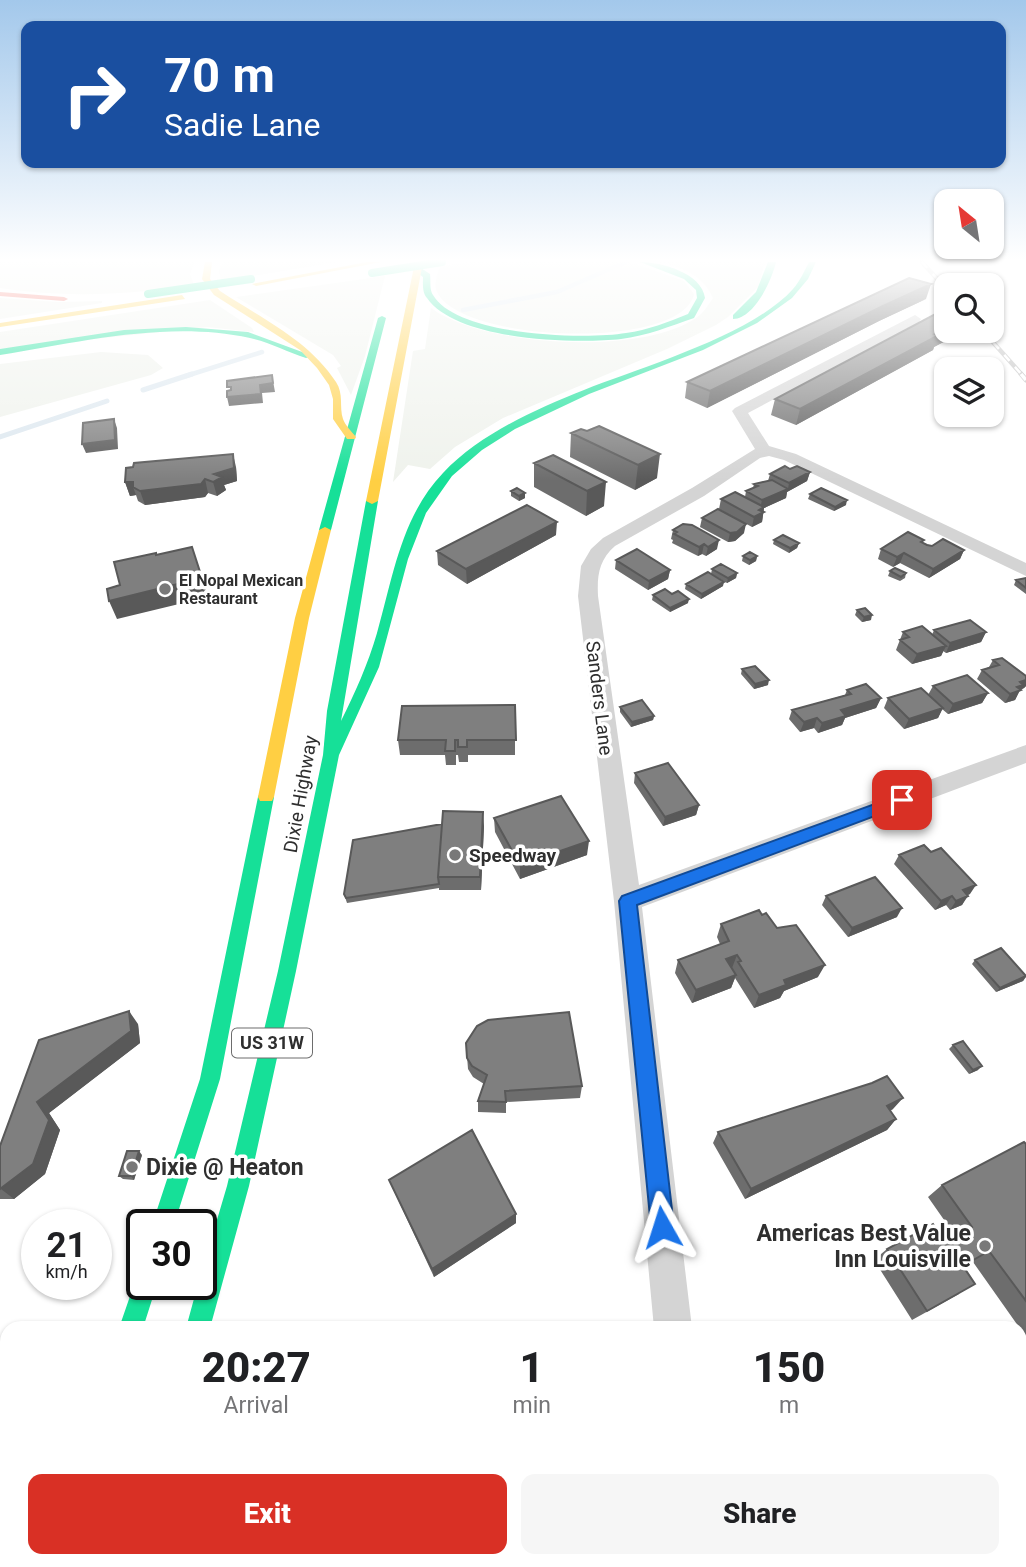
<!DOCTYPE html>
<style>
:root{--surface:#fff;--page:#f6f6f6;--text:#202124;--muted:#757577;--accent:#d93025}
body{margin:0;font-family:Roboto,sans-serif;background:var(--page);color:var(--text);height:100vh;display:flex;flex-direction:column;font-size:26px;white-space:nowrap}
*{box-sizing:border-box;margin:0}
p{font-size:23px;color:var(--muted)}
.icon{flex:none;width:38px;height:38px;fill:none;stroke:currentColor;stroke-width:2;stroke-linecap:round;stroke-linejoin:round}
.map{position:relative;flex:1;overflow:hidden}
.side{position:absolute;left:0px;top:1321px;width:1027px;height:247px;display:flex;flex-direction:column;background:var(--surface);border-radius:21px 21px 0 0;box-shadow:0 2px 5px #0004}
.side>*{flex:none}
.top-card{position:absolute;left:21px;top:21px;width:985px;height:147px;border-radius:14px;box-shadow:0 2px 5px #0004;background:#1a4fa0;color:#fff;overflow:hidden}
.needle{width:46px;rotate:330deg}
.fabs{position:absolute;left:934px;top:189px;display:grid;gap:14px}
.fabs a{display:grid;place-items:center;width:70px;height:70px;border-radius:14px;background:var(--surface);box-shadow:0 2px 5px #0004;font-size:35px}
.speed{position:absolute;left:21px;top:1209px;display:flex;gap:14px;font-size:35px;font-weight:700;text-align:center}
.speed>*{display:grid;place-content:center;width:91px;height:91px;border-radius:50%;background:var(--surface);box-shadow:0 2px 5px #0004;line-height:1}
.speed small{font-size:18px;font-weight:400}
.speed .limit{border:4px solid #111;border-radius:10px;background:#fff;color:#111}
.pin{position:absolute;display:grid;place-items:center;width:60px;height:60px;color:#fff;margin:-30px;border-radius:14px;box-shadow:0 4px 10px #0006}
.me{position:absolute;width:77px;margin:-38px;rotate:354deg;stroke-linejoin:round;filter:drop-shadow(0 0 5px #0008)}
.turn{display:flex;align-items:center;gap:24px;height:147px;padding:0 28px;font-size:32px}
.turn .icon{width:91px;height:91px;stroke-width:2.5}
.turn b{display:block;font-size:49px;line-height:60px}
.eta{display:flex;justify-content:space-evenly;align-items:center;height:119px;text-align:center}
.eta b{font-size:42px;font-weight:800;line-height:49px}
.action{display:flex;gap:14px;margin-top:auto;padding:14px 28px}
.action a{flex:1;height:80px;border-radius:14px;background:var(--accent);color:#fff;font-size:28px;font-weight:800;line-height:80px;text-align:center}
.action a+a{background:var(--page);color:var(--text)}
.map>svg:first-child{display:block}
.green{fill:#eff2ec}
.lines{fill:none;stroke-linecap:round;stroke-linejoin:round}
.stream-far1{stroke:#dce7ef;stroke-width:4.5}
.stream{stroke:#dce7ef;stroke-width:5}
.street{fill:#d4d4d4;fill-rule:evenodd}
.fast{fill:#16e098;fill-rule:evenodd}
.slow{fill:#ffcf43;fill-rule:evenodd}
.jam{fill:#f24e42;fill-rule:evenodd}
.rail-far1-casing{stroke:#bbb;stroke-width:4.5}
.rail-casing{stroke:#bbb;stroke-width:5}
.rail-far1{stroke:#fff;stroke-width:2.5;stroke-dasharray:8;stroke-linecap:butt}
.rail{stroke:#fff;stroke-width:3.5;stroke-dasharray:10;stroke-linecap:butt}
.fast-bridge{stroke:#16e098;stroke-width:8}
.wall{fill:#6d6d6d}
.shaded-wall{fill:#595959}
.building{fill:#7f7f7f;stroke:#595959;stroke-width:2}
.route{fill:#1a73e8;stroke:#114b97;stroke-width:2}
.poi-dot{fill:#787878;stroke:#fff;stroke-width:2.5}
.labels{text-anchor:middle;stroke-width:7;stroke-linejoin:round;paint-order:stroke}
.far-poi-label{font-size:16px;font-weight:bold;fill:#2f2f2f;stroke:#fff;text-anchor:start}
.shield{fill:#fff;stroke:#6d6d6d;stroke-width:2}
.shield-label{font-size:18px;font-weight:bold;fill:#2f2f2f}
.street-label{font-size:19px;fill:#2f2f2f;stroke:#fff}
.poi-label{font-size:19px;font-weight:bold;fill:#2f2f2f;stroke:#fff;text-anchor:start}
.near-poi-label{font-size:23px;font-weight:bold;fill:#2f2f2f;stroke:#fff;text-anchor:start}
</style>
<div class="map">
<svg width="1026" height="1567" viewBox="0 0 1026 1567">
<rect width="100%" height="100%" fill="#fff"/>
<path class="green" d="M0,262H195L190,274L194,285C127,295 67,298 0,288Z
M222,262H338L221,281L219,271Z
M471,262H630L684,281L694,294C682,351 461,343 437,292C433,283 438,274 440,266Z
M660,262H765L758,287L728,317L716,325L667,349L503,418L455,447L430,469L408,465L393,482L413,351L425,349L431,308C484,347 641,356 696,318C704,313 708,305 713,298C703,275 683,268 660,262Z
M385,276L365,356L351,395L337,368L341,366L333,355L236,297Z
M0,298L59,302L102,301V303L0,319Z
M210,300L252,328L254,332L207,327L0,349V332Z
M101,352L148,355L163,368L151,375L0,417V364Z"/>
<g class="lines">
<path class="stream-far1" d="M463,310L557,292L626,262
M186,376L262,352"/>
<path class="stream" d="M143,390L192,374
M0,437L107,401"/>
<path class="street" d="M915,315L921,319L919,322L748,413L769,446L796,454L1026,563V576L784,460L769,456L760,458L704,496L615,546C599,560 597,575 598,596L639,885L1026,745V763L642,907L692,1328H654L614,901L578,596L581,566L591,549L603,538L692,488L755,449L732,411L735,408Z
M7,1384V1425L0,1428V1387Z
M681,1561H725L726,1567H682Z"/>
<path class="fast" d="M640,262C661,262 702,273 705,298L694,318C671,326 646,336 621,339C574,344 457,341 427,298C422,292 423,284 423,277L414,270L421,268L430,274C431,280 429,289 433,295C457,336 584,340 626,333C648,330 668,322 688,314L697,298L696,290L684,279Z
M768,262H776C772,280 754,319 733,319V315L756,292Z
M809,262H816L808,279L792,298L757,323L703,350L589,394L515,429L482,450L452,476L426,513L408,559L379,667L339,755L296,971L249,1186L210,1328H186L198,1284H201V1274L227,1186L278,971L323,755L327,711L366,501L372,498L378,501L341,721C355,693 368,664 377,633C393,577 401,517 443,473C480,434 534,410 584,390C642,367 752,335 793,289C800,281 804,272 809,262Z
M382,316L386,318L331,530L329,532H321L319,530L378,318Z
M186,327L248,332L313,356L306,358C287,352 269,342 250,338C168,320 81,342 0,355V349L124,330Z
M266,791L272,793L274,797L220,1079L174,1225H152L200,1079L258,797L260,793Z
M142,1273V1284H157L143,1328H119L137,1276Z
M126,1561H154L152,1567H124Z"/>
<path class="slow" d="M205,262H212L210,279L220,291C261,318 309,340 336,382C344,394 339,407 343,419C345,425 352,432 356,437L355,439H347L333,419V399L329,385L317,368L300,350L214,295L202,279Z
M367,262H381L256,286L252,284Z
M415,262H423L378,501L372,504L366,501Z
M182,295L185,299L0,327V323Z
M325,527L331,530L309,618L274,797L272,801H260L258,797L295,618L319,530Z
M32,1561H61L59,1567H30Z"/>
<path class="jam" d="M0,292L64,297L68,299L64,301L0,296Z"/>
<g class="rail-far1-casing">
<path id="rail-far1" d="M922,262L947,290
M983,331L1023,376"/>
</g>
<g class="rail-casing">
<path id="rail" d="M1021,374L1026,380"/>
</g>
<use href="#rail-far1" class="rail-far1"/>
<use href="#rail" class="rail"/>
<path class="fast-bridge" d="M372,273L442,262
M148,294L251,279"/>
</g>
<path class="wall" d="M926,299L879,321L707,408L685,398L687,382Z
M953,337L934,347L933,350L796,425L771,415L775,399Z
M587,431L657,478L635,490L570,457L571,433Z
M553,455L604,506L586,516L534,487V463Z
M236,467L237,481L224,485L226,490L217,496L208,493L205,497L145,505L138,501L136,495L130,496L125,482Z
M790,469L810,472L807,481L787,492L786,498L764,508L762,522L752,527L719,509L721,499L745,497L746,491L753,488L754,484L768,481L770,474Z
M511,491L525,493V498L519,501L511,496Z
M810,494L846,505L834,511L808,499Z
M702,518L744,533L735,541L728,542L700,527Z
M673,530L717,549L706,556L702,554L698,556L672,543L673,540L671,539Z
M556,535L467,584L438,565L437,551Z
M774,540L799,543L797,548L789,553L773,544Z
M923,543L932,546L964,550L960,559L929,578L900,563L893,567L878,559L881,549Z
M743,556H757L756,561L749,565L742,561Z
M616,560L670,570L668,579L648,590L615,569Z
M712,569L737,573L736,578L727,583L713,575L723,586L701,599L685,589L686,584L711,574Z
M890,571L906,573L905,578L900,581L888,576Z
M1026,578V594L1014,585L1016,580Z
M672,594L688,603L670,612L652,600L653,595Z
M857,610L871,620L862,622L855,615Z
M934,630L986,632L981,642L946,653L943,651L941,656L912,664L896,650L903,632L932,635Z
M993,660L1026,676V686L1024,688L1020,690L1015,700L1005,703L977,679L982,670L989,667Z
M742,669L768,685L754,689L741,674Z
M933,686L988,693L982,703L948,714L942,709L938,718L904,729L884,708L888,698L928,695Z
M847,690L881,698L876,708L845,718L842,725L818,733L814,728L800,732L789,719L792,710L845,695Z
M515,705V755H468V762H459L458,755H456V765H446L445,755H400L398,740Z
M620,707L654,716L653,720L631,727L620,712Z
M635,773L699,805L696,815L663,826L634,783Z
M494,818L587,855L520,879L495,832Z
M484,826L481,890H439V888L347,903L344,894Z
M899,855L970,894L967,895L962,905L950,910L946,905L935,910L894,864Z
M826,896L897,917L848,937L822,905Z
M762,915L777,928L818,977L784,991L780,998L754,1008L735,978L731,988L692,1003L675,973L678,960L720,944L717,937L721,924Z
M975,960L1026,977L1023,981L996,992L972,964Z
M138,1024L140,1043L49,1113L60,1130L45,1174L14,1199H0V1146Z
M466,1043L582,1086L580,1098L506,1102V1113L478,1112V1101L484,1084L473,1077L468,1069Z
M953,1045L978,1070L969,1074L949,1049Z
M893,1109L890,1111L896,1119L887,1130L745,1199L713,1143L718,1132Z
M1026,1144V1337L973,1262L963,1267L959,1294L912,1320L874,1260L887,1249L946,1243L956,1237L928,1197L942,1185Z
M142,1155L134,1180L123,1179L119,1176Z
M389,1180L516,1223L434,1277L393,1189Z"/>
<path class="shaded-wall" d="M931,284L926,299L879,321L707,408L710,391L883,306Z
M947,328V331H956L953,337L934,347L933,350L796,425L800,409Z
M272,375L275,392L262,393L263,403L229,406L227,397L260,385Z
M114,419L117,428L118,449L86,453L82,444Z
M233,454L236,467L237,481L224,485L226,490L217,496L213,482L214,474Z
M660,454L657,478L635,490L638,465Z
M810,472L807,481L787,492L786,498L764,508L762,522L752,527L754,517L760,509L762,500L788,489L789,483Z
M205,479L208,493L205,497L145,505L140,491Z
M125,482H133V487L136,495L130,496Z
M606,482L604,506L586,516L587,491Z
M525,493V498L519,501V496Z
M847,500L846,505L834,511L835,507Z
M557,522L556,535L467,584L466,569Z
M746,524L744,533L735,541L728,542L730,533Z
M719,540L717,549L706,556L708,547Z
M799,543L797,548L789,553L790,548Z
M704,544L702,554L698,556L699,547Z
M964,550L960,559L929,578L933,569Z
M904,553L900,563L893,567L897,557Z
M757,556L756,561L749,565L750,560Z
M670,570L668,579L648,590L649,581Z
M737,573L736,578L727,583L728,578Z
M202,578L208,597L117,619L109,601Z
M724,582L723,586L701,599L702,594Z
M689,599L688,603L670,612V608Z
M872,615L871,620L862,622L864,617Z
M986,632L981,642L946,653L950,643Z
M946,646L941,656L912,664L917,654Z
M769,680L768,685L754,689L755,684Z
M1026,680V686L1024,688L1020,690L1015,700L1005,703L1010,694L1020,682Z
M988,693L982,703L948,714L953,704Z
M881,698L876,708L845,718L842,725L818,733L822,723L841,710Z
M943,708L938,718L904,729L909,719Z
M654,716L653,720L631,727L632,722Z
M817,718L814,728L800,732L804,722Z
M699,805L696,815L663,826L665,817Z
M483,812L484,826L481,890L480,877Z
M589,841L587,855L520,879V865Z
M976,885L970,894L957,900L963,890Z
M952,896L946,905L935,910L941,901Z
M968,896L962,905L950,910L956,901Z
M902,908L897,917L848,937L852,928Z
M737,955L732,968L721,972L726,959Z
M825,965L818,977L784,991L780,998L754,1008L759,995L784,980Z
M736,975L731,988L692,1003L696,990Z
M1026,976L1023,981L996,992L1000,988Z
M129,1011L138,1024L140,1043L49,1113L60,1130L45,1174L14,1199L1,1189L37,1102Z
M982,1066L978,1070L969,1074L973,1070Z
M903,1098L893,1109L878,1117L887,1106Z
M896,1119L887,1130L745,1199L751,1189Z
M139,1151L142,1155L134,1180L131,1176Z
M516,1214V1223L434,1277L432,1269Z"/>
<path class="building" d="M909,278L931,284L883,306L710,391L687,382Z
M941,311L947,313V328L935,334L939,335L800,409L775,399Z
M272,375L273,383L260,385L261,394L227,397V391L231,390V387H227V381Z
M114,419L115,440L82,444L83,423Z
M599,426L660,454L638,465L571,433L581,429L587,431Z
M233,454L234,468L214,474L222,477L213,482L205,479L201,484L140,491L133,487V482H125L126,468L133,467L134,463Z
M553,455L606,482L587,491L534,463Z
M785,466L790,469L797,466L810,472L789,483L770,474Z
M772,480L788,489L762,500L746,491L758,486L754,484Z
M517,488L525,493L519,496L511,491Z
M821,488L847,500L835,507L810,494Z
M735,492L764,507L759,510L764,512L754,517L721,499Z
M527,505L557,522L466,569L437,551Z
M718,509L746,524L737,532L730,533L702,518Z
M683,524L692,525L719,540L708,547L704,544L699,547L674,534L677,532L673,530Z
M908,532L924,540L921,542L927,545L932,546L943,539L964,550L933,569L904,553L897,557L881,549Z
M783,535L799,543L790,548L774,540Z
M192,547L202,578L109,601L107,589L120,585L114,562L156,553V555Z
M637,549L670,570L649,581L616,560Z
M750,552L757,556L750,560L743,556Z
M721,564L737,573L728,578L712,569Z
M895,568L906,573L901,577L890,571Z
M708,572L724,582L702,594L686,584Z
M1026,578V588L1016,580Z
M665,589L672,594L678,591L689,599L670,608L653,595Z
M865,608L872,615L864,617L857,610Z
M970,620L986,632L950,643L934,630Z
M922,626L946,646L917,654L900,640L909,637L903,632Z
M1002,658L1026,676V680L1020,682L1023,685L1017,687L1021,690L1010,694L982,670L999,665L993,660Z
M755,666L769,680L755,684L742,669Z
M967,675L988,693L953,704L933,686Z
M866,684L881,698L841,710L846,716L822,723L817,718L804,722L792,710L851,694L847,690Z
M921,688L943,708L909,719L888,698Z
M642,700L654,716L632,722L620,707Z
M515,705L516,740H467V747H458V740H455V751H445L446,740H398L402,706Z
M668,763L699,805L665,817L635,773Z
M561,796L589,841L520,865L494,818Z
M443,811L483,812L480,877H438Z
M442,824L438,877L439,884L346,898L344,894L353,840Z
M924,845L931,852L941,848L976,885L963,890L968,896L956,901L952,896L941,901L899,855Z
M875,877L902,908L852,928L826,896Z
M759,910L762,915L766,913L777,928L796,925L825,965L784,980L786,985L759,995L738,962L741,961L737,955L726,959L736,975L696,990L678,960L729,941L721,924Z
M1001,948L1026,976L1000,988L975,960Z
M129,1011L131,1031L37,1102L49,1120L33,1164L0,1189V1146L39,1040Z
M569,1012L582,1086L505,1091L506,1102L478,1101L487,1075L472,1066L467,1058L466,1043L477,1026L488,1020Z
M963,1041L982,1066L973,1070L953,1045Z
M887,1076L903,1098L887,1106L896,1119L751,1189L718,1132L872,1083Z
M472,1130L516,1214L432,1269L389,1180Z
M1024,1142L1026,1144V1301L989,1251L963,1266L975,1284L927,1311L887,1249L933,1224L946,1243L972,1227L942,1185Z
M127,1151H139L131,1176H119Z
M302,1561H435L434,1567H301Z"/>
<linearGradient id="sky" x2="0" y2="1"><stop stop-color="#a3c8eb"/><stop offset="0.54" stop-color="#fff"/><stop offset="1" stop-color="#fff" stop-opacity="0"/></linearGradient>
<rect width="1026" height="481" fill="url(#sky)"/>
<path class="route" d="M902,794L910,800L907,804L637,905L674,1227L671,1235L662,1238L654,1235L651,1227L619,901L622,896Z"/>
<g class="poi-dot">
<circle cx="165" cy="589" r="7"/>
<circle cx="455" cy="855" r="7"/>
<circle cx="132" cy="1167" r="7"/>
<circle cx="985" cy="1246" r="7"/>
</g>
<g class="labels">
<g class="far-poi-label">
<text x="179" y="586">El Nopal Mexican<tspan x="179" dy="18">Restaurant</tspan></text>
</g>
<rect class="shield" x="232" y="1028.5" width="80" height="29" rx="5"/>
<g class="shield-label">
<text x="272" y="1049">US 31W</text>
</g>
<g class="street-label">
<text transform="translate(600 698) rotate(83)" y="7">Sanders Lane</text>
<text transform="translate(300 794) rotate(-80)" y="7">Dixie Highway</text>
</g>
<g class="poi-label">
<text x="469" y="862">Speedway</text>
</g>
<g class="near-poi-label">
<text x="146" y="1175">Dixie @ Heaton</text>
<text x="971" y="1241" text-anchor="end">Americas Best Value<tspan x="971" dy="26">Inn Louisville</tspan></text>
</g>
</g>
</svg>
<div class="fabs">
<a><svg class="needle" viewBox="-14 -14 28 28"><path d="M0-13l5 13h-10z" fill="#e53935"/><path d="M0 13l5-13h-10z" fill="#757577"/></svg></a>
<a><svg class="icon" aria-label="search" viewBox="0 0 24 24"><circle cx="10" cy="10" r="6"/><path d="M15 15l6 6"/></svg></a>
<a><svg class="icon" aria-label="layers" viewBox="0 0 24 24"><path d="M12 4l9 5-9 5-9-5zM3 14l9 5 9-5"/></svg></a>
</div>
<div class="speed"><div>21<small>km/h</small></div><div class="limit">30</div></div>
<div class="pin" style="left:902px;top:800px;background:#d93025"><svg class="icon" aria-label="arrive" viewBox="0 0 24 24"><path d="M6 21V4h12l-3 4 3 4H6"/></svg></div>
<svg class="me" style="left:662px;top:1227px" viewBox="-20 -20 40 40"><path d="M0-17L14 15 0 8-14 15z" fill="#1a73e8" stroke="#fff" stroke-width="4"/></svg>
<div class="top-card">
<div class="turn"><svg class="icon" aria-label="right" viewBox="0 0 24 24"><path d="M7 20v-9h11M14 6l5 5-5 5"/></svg><div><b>70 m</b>Sadie Lane</div></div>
</div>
<section class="side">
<div class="eta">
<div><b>20:27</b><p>Arrival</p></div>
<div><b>1</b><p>min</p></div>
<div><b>150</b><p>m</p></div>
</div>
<div class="action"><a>Exit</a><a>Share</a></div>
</section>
</div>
